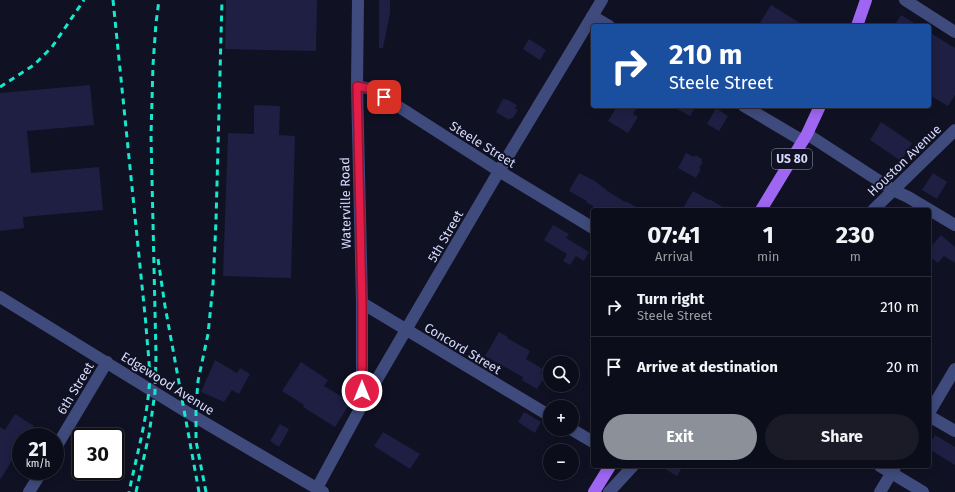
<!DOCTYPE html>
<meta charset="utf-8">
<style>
:root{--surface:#0c0d1a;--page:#1a1b27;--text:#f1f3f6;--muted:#9a9ca2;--line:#2c2d39;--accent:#8c9099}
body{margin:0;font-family:"Fira Sans",sans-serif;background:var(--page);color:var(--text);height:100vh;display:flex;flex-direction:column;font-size:15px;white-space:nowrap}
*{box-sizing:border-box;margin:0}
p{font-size:13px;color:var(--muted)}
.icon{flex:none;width:22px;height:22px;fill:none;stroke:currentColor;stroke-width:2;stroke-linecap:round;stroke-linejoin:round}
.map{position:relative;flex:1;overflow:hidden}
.side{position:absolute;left:591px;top:208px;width:340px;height:260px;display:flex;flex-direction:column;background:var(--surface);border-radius:4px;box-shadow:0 2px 10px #0003,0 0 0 1px var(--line)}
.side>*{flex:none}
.top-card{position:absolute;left:591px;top:24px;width:340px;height:84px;border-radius:4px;box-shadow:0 2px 10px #0003,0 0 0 1px var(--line);background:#1a4fa0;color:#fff;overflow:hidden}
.tools{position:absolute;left:543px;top:356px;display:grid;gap:8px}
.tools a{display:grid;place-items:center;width:36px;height:36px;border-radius:50%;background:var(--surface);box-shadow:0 2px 10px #0003,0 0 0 1px var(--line);font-size:20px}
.speed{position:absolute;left:12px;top:428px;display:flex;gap:8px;font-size:20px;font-weight:700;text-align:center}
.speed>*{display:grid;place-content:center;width:52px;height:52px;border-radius:50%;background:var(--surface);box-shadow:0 2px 10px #0003,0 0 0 1px var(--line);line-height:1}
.speed small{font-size:10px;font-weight:400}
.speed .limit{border:2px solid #111;border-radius:6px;background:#fff;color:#111}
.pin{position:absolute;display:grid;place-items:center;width:34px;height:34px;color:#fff;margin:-17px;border-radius:8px;box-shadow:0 2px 6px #0006}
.me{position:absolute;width:44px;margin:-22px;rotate:0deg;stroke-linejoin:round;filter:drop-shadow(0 0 3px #0008)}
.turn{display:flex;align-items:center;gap:14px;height:84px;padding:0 12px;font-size:18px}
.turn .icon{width:52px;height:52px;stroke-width:2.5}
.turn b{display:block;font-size:28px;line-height:34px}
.eta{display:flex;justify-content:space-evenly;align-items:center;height:68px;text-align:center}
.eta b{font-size:24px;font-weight:700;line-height:28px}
.action{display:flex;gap:8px;margin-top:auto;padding:8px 12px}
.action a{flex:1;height:46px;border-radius:24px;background:var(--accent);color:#fff;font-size:16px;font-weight:700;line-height:46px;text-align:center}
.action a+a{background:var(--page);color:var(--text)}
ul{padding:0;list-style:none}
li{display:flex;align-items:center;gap:12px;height:60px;padding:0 12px;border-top:1px solid var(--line)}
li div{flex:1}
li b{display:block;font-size:15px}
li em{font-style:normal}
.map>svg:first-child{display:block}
.building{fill:#1e1f42}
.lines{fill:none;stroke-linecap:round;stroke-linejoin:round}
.minor{stroke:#3f4b7d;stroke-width:12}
.major{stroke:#9e66f1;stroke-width:12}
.rail{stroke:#15e8ce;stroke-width:3;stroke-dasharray:6 5;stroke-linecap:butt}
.route-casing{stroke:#92132f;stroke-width:10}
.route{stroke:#e11d48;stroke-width:7}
.labels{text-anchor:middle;stroke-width:4;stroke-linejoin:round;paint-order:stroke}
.shield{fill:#101123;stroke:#9a9eba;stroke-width:1}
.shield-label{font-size:12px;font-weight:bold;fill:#d5dafb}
.street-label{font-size:13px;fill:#d5dafb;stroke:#101123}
</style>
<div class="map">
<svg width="955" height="492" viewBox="0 0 955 492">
<rect width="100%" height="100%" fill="#101123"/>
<path class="building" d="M226,0H317L316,51L225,49Z
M379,0H390V13L383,48H379Z
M771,5L805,26H758Z
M901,15L919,26H894Z
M929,32L955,48V95L948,106L929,95Z
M529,39L546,50L540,60L523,49Z
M90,85L94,125L27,131L31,173L99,167L103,210L23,217L24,228L0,231V93Z
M503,99L505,100L506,99L517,105L515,108L518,110L512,119L510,118L509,120L496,112Z
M254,105L280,106L279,135L295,136L291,278L223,276L228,133L254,134Z
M617,106H638L633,114L638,117L628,133L608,121Z
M671,106H696L690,116Z
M716,108L728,116L719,131L707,124Z
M881,122L912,143L901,161L870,140Z
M686,153L694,157L695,155L702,159L701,161L703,162L699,168L701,169L696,178L678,168Z
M579,173L593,180L607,190H606L625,202L626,201L641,210H599L586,202L587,201L569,191Z
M933,173L947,182L937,199L922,190Z
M693,191L709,200V199L728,210H682Z
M553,225L569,234L566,238L589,252L584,261L576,256L570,265L563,261L567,254L544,240Z
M941,235L955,247V263L944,256L938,263L929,256V249Z
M499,332L508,337L507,338L530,351L526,359L543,369L541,374L545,376L537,389L522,380L523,377L485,356Z
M215,360L237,373L240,368L250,374L239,394L232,390L224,402L201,392Z
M301,362L328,380L324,386L351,402L335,427L303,407L304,405L282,391Z
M524,412L541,422L535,433L518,422Z
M15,414L34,426L27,437H21V446L0,480V427L5,430Z
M280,424L289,429L279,447L270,441Z
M383,432L420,454L410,469L374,446Z
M935,435L955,447V465L929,449V445Z
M660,466H683L677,476Z"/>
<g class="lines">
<path class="minor" d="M358,0L357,86L362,303V404
M905,0L955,32
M592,16L609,26
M357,86L371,89L499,171L593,228
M744,106L803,141
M807,134L893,190L908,197L955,225
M873,210L955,130
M0,297L185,411L323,492
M362,303L550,416
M929,413L955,369
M929,416L955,431
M571,429L593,442
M55,449L107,362
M880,466L923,492
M317,488L362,405L499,171L602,0
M29,492L42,471
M609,492L633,466
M880,492L895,467"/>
<path class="major" d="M857,26L866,0
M761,210L807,134L820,106
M594,492L610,466"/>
<path class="rail" d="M113,0L146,325C147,346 151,368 149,389C146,424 136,458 129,492
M0,87L34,65L52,47L84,0
M158,259L165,306L199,492
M136,492L149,435L155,392L156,355L151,135L153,65L156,23L159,0
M206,492L196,441V408L198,381L208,334L213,285L216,221L222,0"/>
</g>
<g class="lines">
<g class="route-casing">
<path id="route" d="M362,391V303L357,86L371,89L384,97"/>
</g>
<use href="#route" class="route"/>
</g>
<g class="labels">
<rect class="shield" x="772" y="149" width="40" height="20" rx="3"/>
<g class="shield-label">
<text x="792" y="163">US 80</text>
</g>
<g class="street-label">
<text transform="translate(483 144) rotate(32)" y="5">Steele Street</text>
<text transform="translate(904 160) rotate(-44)" y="5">Houston Avenue</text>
<text transform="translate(345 203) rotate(-91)" y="5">Waterville Road</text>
<text transform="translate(445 236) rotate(-60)" y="5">5th Street</text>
<text transform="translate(463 348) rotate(31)" y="5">Concord Street</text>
<text transform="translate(168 383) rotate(32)" y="5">Edgewood Avenue</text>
<text transform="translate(75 388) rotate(-59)" y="5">6th Street</text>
</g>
</g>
</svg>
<div class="tools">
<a><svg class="icon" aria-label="search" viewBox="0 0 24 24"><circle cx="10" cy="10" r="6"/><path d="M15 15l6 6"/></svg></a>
<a>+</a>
<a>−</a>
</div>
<div class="speed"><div>21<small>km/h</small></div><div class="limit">30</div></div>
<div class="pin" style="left:384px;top:97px;background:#d93025"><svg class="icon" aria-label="arrive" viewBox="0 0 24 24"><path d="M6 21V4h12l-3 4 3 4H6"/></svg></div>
<svg class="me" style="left:362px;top:391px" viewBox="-20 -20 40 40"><circle r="17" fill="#e11d48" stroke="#fff" stroke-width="3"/><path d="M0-11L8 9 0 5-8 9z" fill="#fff"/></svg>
<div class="top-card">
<div class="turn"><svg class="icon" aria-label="right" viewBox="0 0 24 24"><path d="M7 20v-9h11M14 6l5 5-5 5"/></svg><div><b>210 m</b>Steele Street</div></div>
</div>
<section class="side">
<div class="eta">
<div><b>07:41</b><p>Arrival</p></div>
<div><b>1</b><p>min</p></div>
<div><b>230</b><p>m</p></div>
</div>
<ul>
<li><svg class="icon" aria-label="right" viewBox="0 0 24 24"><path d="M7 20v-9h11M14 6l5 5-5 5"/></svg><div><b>Turn right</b><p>Steele Street</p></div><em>210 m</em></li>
<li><svg class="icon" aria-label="arrive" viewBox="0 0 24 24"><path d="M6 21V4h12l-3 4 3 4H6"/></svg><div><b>Arrive at destination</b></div><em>20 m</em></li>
</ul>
<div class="action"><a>Exit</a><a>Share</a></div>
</section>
</div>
